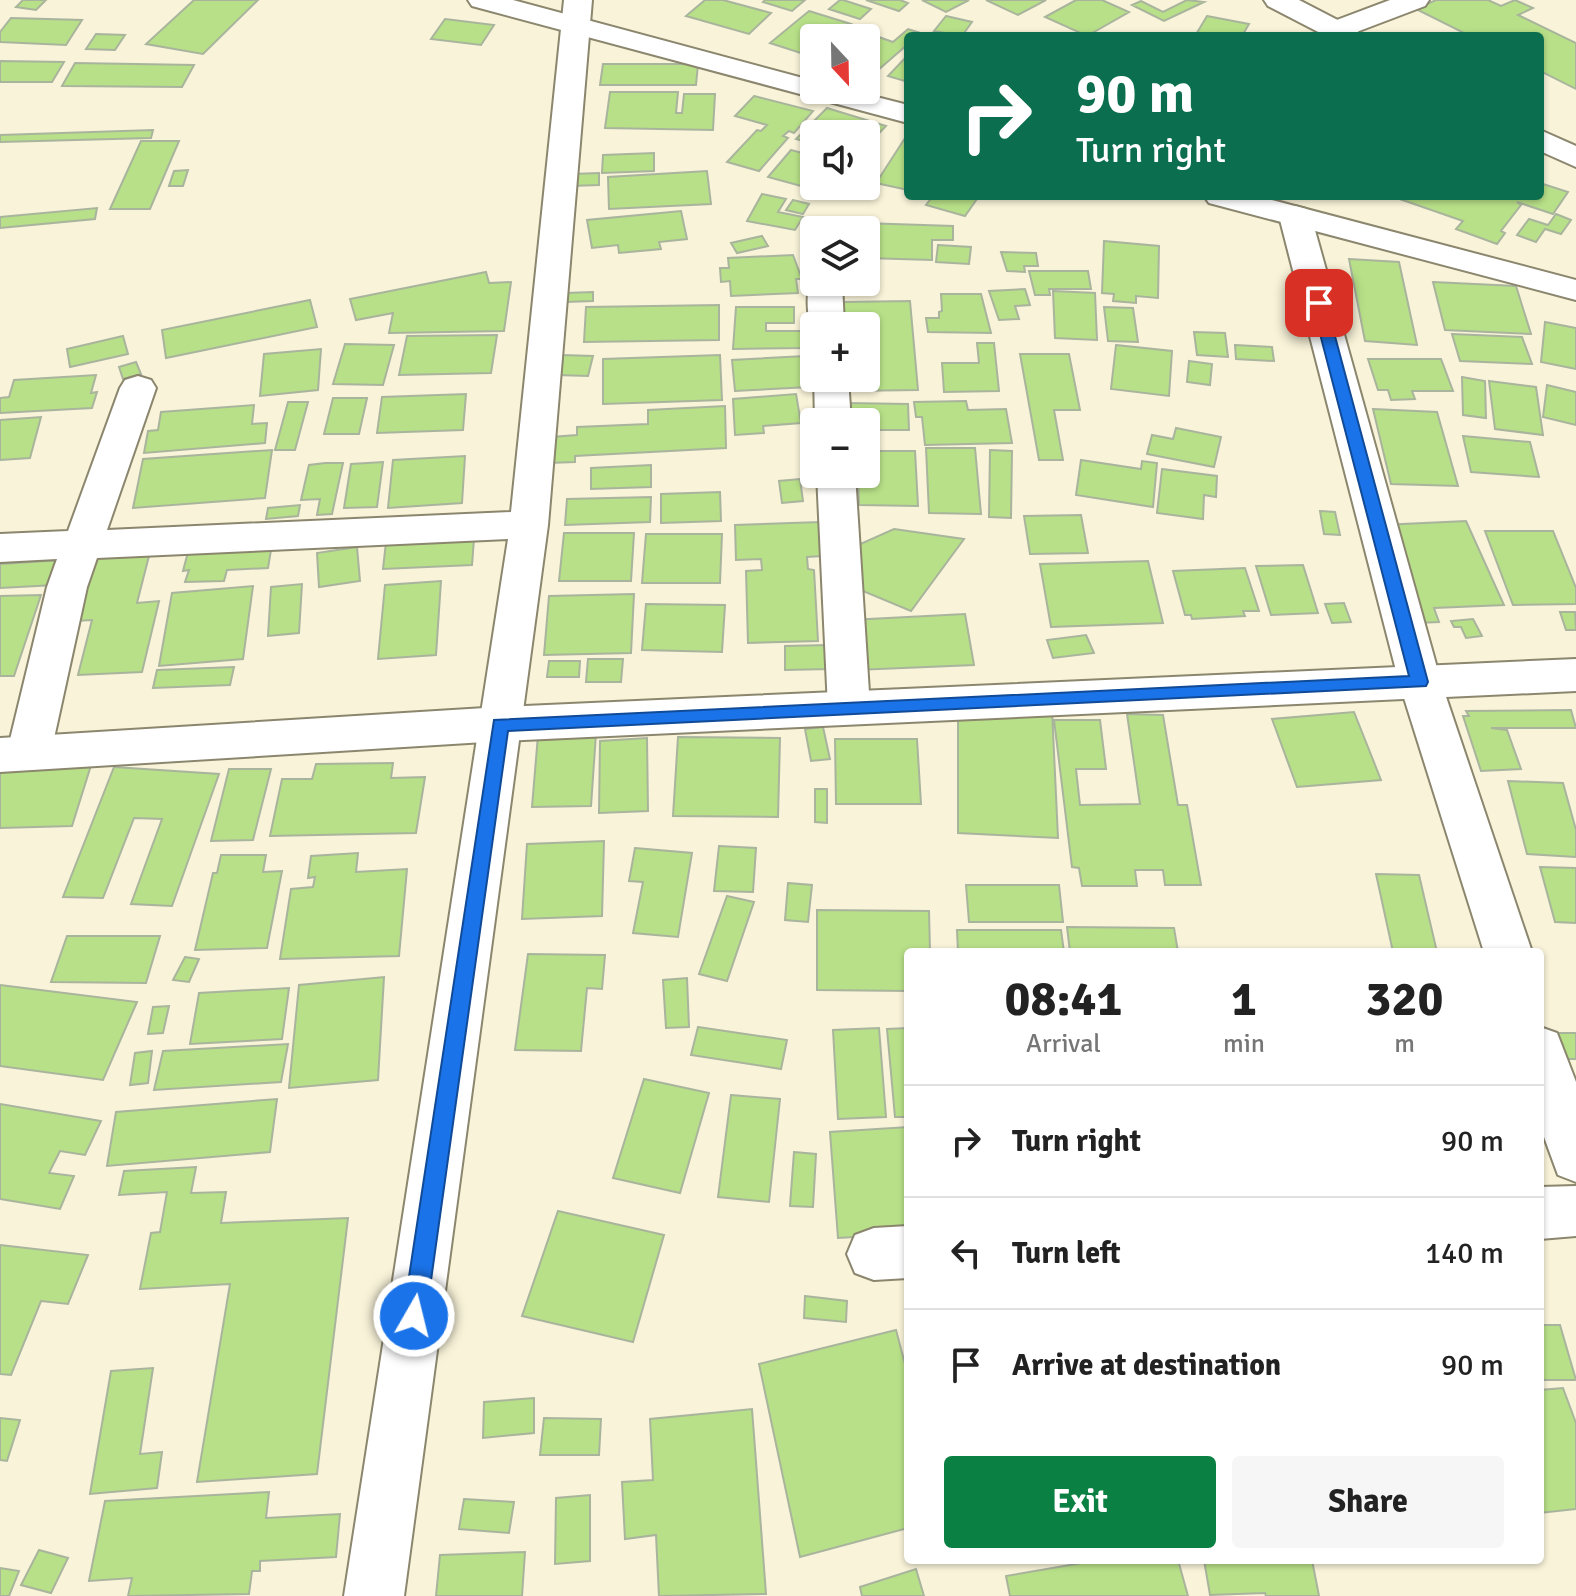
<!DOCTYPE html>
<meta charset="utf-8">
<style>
:root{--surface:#fff;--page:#f6f6f6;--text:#222;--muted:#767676;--line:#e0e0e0;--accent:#0b8043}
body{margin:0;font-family:Signika,sans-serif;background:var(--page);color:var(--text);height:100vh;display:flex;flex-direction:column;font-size:30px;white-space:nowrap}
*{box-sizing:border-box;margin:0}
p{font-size:26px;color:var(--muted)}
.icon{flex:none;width:44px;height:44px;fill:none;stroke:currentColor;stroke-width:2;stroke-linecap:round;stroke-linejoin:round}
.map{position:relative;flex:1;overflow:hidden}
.side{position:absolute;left:904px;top:948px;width:640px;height:616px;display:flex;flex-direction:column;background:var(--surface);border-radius:8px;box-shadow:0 2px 6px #0004}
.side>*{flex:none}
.top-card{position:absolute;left:904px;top:32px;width:640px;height:168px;border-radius:8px;box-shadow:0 2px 6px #0004;background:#0b6e4f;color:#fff;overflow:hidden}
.needle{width:52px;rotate:158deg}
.buttons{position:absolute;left:800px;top:24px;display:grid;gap:16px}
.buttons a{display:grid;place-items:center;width:80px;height:80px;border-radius:8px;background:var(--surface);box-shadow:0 2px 6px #0004;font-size:40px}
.pin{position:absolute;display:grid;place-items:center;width:68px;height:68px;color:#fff;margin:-34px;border-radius:16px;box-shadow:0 4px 12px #0006}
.me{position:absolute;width:88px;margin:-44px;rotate:8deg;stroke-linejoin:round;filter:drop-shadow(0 0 6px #0008)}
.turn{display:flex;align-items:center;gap:28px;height:168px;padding:0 40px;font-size:36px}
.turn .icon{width:104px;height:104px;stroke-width:2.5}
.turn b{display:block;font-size:56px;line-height:68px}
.eta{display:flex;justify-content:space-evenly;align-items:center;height:136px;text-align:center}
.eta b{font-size:48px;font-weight:700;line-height:56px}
.cta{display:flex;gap:16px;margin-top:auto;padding:16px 40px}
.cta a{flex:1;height:92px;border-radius:8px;background:var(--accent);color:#fff;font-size:32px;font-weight:700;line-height:92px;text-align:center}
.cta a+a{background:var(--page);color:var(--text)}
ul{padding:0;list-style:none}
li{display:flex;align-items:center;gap:24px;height:112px;padding:0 40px;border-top:2px solid var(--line)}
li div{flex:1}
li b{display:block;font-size:30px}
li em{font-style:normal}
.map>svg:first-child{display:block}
.building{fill:#b8e088;stroke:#a9b49d;stroke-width:2}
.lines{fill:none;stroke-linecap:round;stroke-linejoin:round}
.street-casing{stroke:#8b866e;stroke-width:4}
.secondary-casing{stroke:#8b866e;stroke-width:4}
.street{fill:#fff;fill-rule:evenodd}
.secondary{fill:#fff;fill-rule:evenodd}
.route{fill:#1a73e8;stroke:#114b97;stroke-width:2}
</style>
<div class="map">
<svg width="1576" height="1596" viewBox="0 0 1576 1596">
<rect width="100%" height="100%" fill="#f9f3d9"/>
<path class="building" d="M23,0H46L36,10L16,7Z
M194,0H258L203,54L146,44Z
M705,0H723L771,13L749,34L686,16Z
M765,0H805L792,11L763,2Z
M840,0H843L871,9L860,19L829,9Z
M866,0H900L908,3L899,11Z
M922,0H969L946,12Z
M986,0H1046L1018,15Z
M1076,0H1102L1129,12L1087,36L1045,17Z
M1187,0L1204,2L1164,21L1132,5L1141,1L1163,12Z
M1436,0H1488L1501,6L1515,0L1533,8L1518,15L1576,43V89L1540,71V36H1470L1416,9Z
M809,11L851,24L835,38H814L813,57L770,43Z
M946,16L972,22L962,36L934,31Z
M946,16L972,22L962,36L934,31Z
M1207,16L1249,24L1242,36H1195Z
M11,18L82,20L66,45L0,42V32Z
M445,19L494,25L481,45L431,39Z
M856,29L893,42L908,29L921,33L908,36V44L878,70L866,66V38H845Z
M96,34L125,35L115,50L86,49Z
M908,55V82L888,76Z
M0,61L64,62L52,82H0Z
M75,63L194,65L182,87L62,86Z
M603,64H698L696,85H600Z
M610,92H678L676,113H682L684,94H715L713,130L605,128Z
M754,96L813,111L794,133L789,131L783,136L788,138L759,171L727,162L757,130L761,131L767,125L735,116Z
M827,108L886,126L866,147V134H814V144L796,139Z
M153,130L151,138L0,142V135Z
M907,135L908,190L876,183Z
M141,141H179L150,209H110Z
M791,150L814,156V186H833L827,193L768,177Z
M654,153V171L602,173L603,155Z
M188,170L183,186H169L174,171Z
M707,171L711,204L609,209L608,177Z
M599,173V185L571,186L572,174Z
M1540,183L1568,192L1553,214L1517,202L1521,205L1501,231L1505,233L1497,244L1456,229L1463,221L1391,196H1540Z
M762,194L786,199L778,212L803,217L795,230L747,221Z
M933,196H979L965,216L926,205Z
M793,200L809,204L803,214L786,210Z
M97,208L95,219L0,228V217Z
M681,211L687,239L659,242L661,249L619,253L618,245L592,248L587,220Z
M1556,214L1571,220L1561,234L1545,229L1536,242L1517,235L1529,219L1548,225Z
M832,222L953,226V240H932V260L866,258V230H831Z
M762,236L768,246L737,253L731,243Z
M1104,241L1159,246L1158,298L1136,296V303L1113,301L1114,294L1102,293Z
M938,245L971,247L969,264L936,262Z
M1001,252L1036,253L1038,266H1024L1025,272L1007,271Z
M793,255L802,279H796L798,293L731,296L730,281L721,282L720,268H729L728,258Z
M1349,259L1399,262L1417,345L1365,341Z
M1029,271H1088L1091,289H1049L1050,295H1035Z
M486,272L489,283L511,282L504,331L389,333L393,313L356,320L350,299Z
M1433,282L1516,286L1531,334L1445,330Z
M1025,289L1030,305L1015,306L1019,319L999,320L989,291Z
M1053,291L1095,293L1097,340L1055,338Z
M593,292V301L566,302V293Z
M941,294H981L991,333L928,332L926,318H939V312L942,311Z
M310,300L317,327L166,358L162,330Z
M910,301L918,390L847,391L846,378H866V326H844L843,302Z
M719,305V340L584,342L586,307Z
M736,307H794V323H766V331H804L805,348L733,349Z
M1104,307L1133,308L1138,342L1108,341Z
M1545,322L1576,328V369L1541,362Z
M1194,332L1225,333L1228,357L1197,355Z
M1452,334L1522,337L1532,364L1460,361Z
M497,335L491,373L399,375L407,336Z
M123,336L128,354L70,367L67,349Z
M977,343H994L999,391L944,392L942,363H979Z
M345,344L394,345L383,385L333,384Z
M1116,345L1172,351L1169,396L1111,389Z
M1235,345L1272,347L1274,361L1236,359Z
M321,349L318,390L260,396L264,354Z
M1020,354H1069L1080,410H1054L1063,460H1039Z
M561,355L593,356L588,376L557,375Z
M720,355L722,400L603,404V359Z
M805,356L809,387L735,391L732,360Z
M1368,359H1441L1453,391H1412L1415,399L1391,400L1388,390H1378Z
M1189,361L1212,364L1210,385L1187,382Z
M136,362L141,374L123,379L119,367Z
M96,375L91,393L97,392L92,408L0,413V398L9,397L14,380Z
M1462,377L1485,381L1486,418L1463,415Z
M1489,381L1536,387L1543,435L1495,429Z
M1547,385L1576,392V425L1543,417Z
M466,394L463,430L377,433L382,397Z
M796,394L801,423L763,426L764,433L735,435L733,399Z
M333,398H367L359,434H324Z
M966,401L968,410L1006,409L1012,443L925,445L922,417H916L914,402Z
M288,402H308L295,450H275Z
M847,403L908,404L909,430H866V422H847Z
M254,405L252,424L267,423L265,443L144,453L148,431L158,430L161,412Z
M725,406L726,448L575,456V462L549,463L551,437L577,435V427L648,424V410Z
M1373,409L1437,412L1458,486L1391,484Z
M41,417L30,458L0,460V420Z
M1176,428L1221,437L1214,467L1147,454L1152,435L1173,439Z
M1463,436L1530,442L1539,477L1471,472Z
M926,448H975L981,514L929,513Z
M272,450L265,498L133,508L143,459Z
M990,450L1012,451L1011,518L989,517Z
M866,451H915L918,506L859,505L858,474H866Z
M465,456L462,503L388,508L393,460Z
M1081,460L1141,469L1142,461L1157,463L1153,507L1076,495Z
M383,462L377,507L344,508L351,464Z
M325,463H343L332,514L317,515L320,499L301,500L309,465Z
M651,465V487L591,489V468Z
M1162,469L1217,476L1216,497L1204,495L1203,519L1157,513Z
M800,479L803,501L782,503L779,481Z
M720,492L721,521L661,523V494Z
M651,497L650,522L565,525L567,499Z
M300,505L298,516L266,519L268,508Z
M1320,511L1335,512L1340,535L1324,534Z
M1081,515L1088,553L1030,554L1024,516Z
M1466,521L1504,605L1434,608L1439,622L1416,623L1382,525Z
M820,522L822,556L807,557L808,569L814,570L818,641L748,643L746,571L762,570L761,559L736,560L735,525Z
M894,529L964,539L911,611L846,584L856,546Z
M1485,531H1553L1576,588V604L1513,605Z
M564,533H634L631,581H559Z
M646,534H722L720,583H642Z
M474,539L472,565L383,569L386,542Z
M357,547L360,581L319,587L317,553Z
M271,550L268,568L227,570L224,581L185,582L189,570L183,571L188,552Z
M150,552L137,603L159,601L142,672L78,675L92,620L75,621L94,555Z
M62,560L55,585L0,588V564Z
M1148,561L1163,623L1051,627L1040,564Z
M1303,565L1318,613L1271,615L1256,566Z
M1245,568L1259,611H1243L1245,616L1192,619L1191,615H1185L1173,571Z
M441,581L436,655L378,659L385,585Z
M302,584L299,633L268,636L271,587Z
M253,586L243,659L159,666L172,593Z
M634,594L631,653L544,655L549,596Z
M41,595L14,676H0V596Z
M1344,603L1351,622L1332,623L1325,604Z
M646,604L725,605L722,652L642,650Z
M1560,612H1575L1576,630H1566Z
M965,614L974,665L856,670L850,620Z
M1473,619L1482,636L1466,638L1461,627H1454L1451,621Z
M1086,635L1094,653L1053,658L1047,640Z
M829,645L831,669L785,670V646Z
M588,659H623L621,682H586Z
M549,661H580L579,677H547Z
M234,667L230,685L153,688L157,670Z
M958,706L1052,710L1058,838L958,833Z
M1571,710L1576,728H1491L1507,730L1521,769L1481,771L1463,716H1469L1466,711Z
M1354,712L1381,780L1297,787L1272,719Z
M1127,714L1163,715L1178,805H1187L1201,885H1165L1163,870H1135L1137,886H1082L1079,868L1072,867L1054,720H1100L1106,769H1076L1080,805L1140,804Z
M823,727L830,759L811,761L805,729Z
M596,734L591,806L532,807L538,735Z
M678,737L780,738L778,817L673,816Z
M647,738L648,811L599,813L600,741Z
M835,739H917L921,804H836Z
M93,759L72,826L0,828V761Z
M393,763L391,778L425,777L416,833L270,836L282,779H312L316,764Z
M114,767L219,774L172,906L131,904L162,819L134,818L103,898L63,897Z
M229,769H271L253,840L211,841Z
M1508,781L1563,783L1576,830V857L1527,854Z
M815,789H827V823L815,822Z
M604,841L602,916L522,919L527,844Z
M719,846L756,848L753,892L714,891Z
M635,848L692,853L678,937L633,933L643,882L629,881Z
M358,853L356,872L407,869L399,956L280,959L291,889L313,887L315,877L308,878L311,856Z
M221,855H266L263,872L282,871L267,948L195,950L213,873H217Z
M1540,867L1576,868V923L1555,922Z
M1376,874L1419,875L1437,952H1393Z
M788,883L812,885L808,922L785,920Z
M966,885H1059L1063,922H969Z
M727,896L754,902L727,981L699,974Z
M817,910L929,911L930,952H908V991L817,990Z
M1067,927L1174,928L1178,952H1070Z
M957,930H1061L1064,952H958Z
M67,936H160L146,983L51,982Z
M528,954L605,955L602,989L587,988L581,1051L515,1050Z
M185,957L199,959L189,982L173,980Z
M384,977L378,1080L289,1088L299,985Z
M687,978L689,1027L666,1028L663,980Z
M0,985L137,1002L103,1080L0,1066Z
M289,988L282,1039L190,1044L199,993Z
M169,1006L163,1033L148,1034L153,1007Z
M698,1027L787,1040L781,1069L691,1055Z
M879,1028L886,1117L838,1119L833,1030Z
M908,1028V1117H895L887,1029Z
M1549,1033H1576V1059H1558Z
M288,1044L281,1082L154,1090L163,1051Z
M152,1051L148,1083L130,1085L135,1053Z
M644,1079L709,1093L680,1193L613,1178Z
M731,1095L780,1099L769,1202L718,1197Z
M277,1099L270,1152L107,1166L116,1112Z
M0,1104L101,1121L85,1155L60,1151L49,1173L74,1176L60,1209L0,1199Z
M908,1127V1234L838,1238L830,1132Z
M794,1152L816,1154L813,1207L790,1206Z
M196,1167L191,1193L226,1192L221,1223L348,1218L317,1474L197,1482L230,1284L140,1289L151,1233L160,1232L167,1192L119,1195L124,1171Z
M558,1211L664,1235L633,1342L522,1316Z
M0,1245L88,1255L68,1304L41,1301L11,1375L0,1374Z
M805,1296L847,1301L846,1322L804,1318Z
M1540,1325H1560L1576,1380H1540Z
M896,1330L908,1375V1528L800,1557L759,1364Z
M153,1368L140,1454L162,1452L157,1488L90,1494L111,1371Z
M1563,1388L1576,1423V1509L1540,1513V1390Z
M534,1398V1433L483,1438L484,1402Z
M752,1409L766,1594L659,1596L656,1535L625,1539L622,1482L653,1480L650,1419Z
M0,1418L20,1420L7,1461L0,1460Z
M544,1418L601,1419L599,1455H540Z
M269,1492L266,1518L340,1514L336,1557L260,1561V1571H252L249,1594L128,1596L132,1578L89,1581L105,1501Z
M590,1495V1561L555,1564L556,1498Z
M464,1499L514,1502L509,1533L459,1529Z
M39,1550L68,1558L51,1593L21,1585Z
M525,1552L522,1596H436L440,1555Z
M1099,1560H1178L1188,1596H1010L1006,1576Z
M1204,1560H1312L1319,1596H1266L1265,1593L1210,1595Z
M0,1568L19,1571L9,1596H0Z
M916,1569L924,1596H862L860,1587Z"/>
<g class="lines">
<g class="street-casing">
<path id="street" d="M564,0H592L548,525L404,1596H344L508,539L97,558L87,587L51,752L44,764L29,769L14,764L7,752L47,587L57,559L0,562V534L68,531L120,388L125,380L138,376L151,380L156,388L107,530L511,512Z
M1390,0H1429L1425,6L1346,36H1326L1322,30L1326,24Z
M1295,206L1306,209L1311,216L1441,682L1532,952H1484L1399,682L1279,216L1284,209Z
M814,275V282H842L844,326H814V332C806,320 805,286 814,275Z
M814,375L848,378L851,422H815Z
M817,474H855L870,708L864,720L849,724L834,720L828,708Z
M1540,1027L1557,1033L1576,1082V1182L1558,1175L1540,1126Z
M1576,1186V1236L1540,1239V1187Z
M908,1226V1278L874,1280L855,1273L847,1254L855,1235L874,1228Z"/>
</g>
<g class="secondary-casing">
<path id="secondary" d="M468,0H513L814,81V90H849L908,105V123L472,6Z
M1264,0H1299L1357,30L1361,36H1326L1268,6Z
M1540,130L1576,146V167L1540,151Z
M1204,196H1257L1576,280V300L1209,203Z
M1576,659V691L501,741L0,772V738L501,707Z"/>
</g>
<use href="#street" class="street"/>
<use href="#secondary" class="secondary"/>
</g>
<path class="route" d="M1319,299L1326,303L1428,682L1426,686L508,731L426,1316L422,1324L414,1327L406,1324L403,1316L494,720L1409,676L1312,303Z"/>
</svg>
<div class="buttons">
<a><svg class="needle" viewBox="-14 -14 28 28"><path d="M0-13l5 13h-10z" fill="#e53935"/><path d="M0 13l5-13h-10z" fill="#767676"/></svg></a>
<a><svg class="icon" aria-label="sound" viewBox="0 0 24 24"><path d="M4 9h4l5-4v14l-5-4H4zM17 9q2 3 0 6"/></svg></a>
<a><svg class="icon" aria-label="layers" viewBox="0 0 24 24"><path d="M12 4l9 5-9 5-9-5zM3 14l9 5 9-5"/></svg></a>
<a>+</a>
<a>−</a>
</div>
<div class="pin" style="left:1319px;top:303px;background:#d93025"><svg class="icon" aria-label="arrive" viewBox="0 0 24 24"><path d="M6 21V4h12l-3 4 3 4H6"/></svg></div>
<svg class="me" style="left:414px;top:1316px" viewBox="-20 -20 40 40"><circle r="17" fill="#1a73e8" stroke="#fff" stroke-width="3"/><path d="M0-11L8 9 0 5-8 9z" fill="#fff"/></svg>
<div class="top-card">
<div class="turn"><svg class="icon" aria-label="right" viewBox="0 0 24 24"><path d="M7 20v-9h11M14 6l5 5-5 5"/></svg><div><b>90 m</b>Turn right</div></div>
</div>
<section class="side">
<div class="eta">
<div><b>08:41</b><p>Arrival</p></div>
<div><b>1</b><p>min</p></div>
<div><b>320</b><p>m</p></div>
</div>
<ul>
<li><svg class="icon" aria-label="right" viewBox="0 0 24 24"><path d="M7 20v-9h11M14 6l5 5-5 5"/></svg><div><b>Turn right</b></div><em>90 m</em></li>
<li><svg class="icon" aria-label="left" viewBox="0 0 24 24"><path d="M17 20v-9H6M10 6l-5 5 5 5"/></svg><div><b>Turn left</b></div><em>140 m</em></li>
<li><svg class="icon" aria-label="arrive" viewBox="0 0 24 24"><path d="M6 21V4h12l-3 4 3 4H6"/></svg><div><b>Arrive at destination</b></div><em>90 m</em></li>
</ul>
<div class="cta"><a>Exit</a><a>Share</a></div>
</section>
</div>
